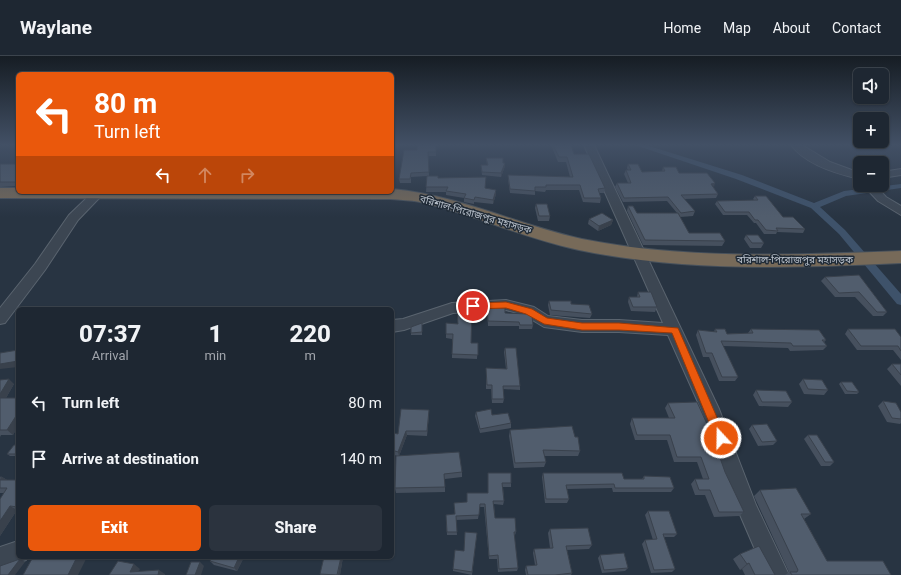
<!DOCTYPE html>
<meta charset="utf-8">
<style>
:root{--surface:#1e2732;--page:#2b333e;--text:#f1f3f6;--muted:#a1a5ac;--line:#3c444d;--accent:#ea580c}
body{margin:0;font-family:Roboto,"Noto Sans Bengali",sans-serif;background:var(--page);color:var(--text);height:100vh;display:flex;flex-direction:column;font-size:15px;white-space:nowrap}
*{box-sizing:border-box;margin:0}
p{font-size:13px;color:var(--muted)}
.icon{flex:none;width:22px;height:22px;fill:none;stroke:currentColor;stroke-width:2;stroke-linecap:round;stroke-linejoin:round}
.map{position:relative;flex:1;overflow:hidden}
.side{position:absolute;left:16px;top:251px;width:378px;height:252px;display:flex;flex-direction:column;background:var(--surface);border-radius:6px;box-shadow:0 1px 3px #0004,0 0 0 1px var(--line)}
.side>*{flex:none}
.top-card{position:absolute;left:16px;top:16px;width:378px;height:122px;border-radius:6px;box-shadow:0 1px 3px #0004,0 0 0 1px var(--line);background:#ea580c;color:#fff;overflow:hidden}
.fabs{position:absolute;left:853px;top:12px;display:grid;gap:8px}
.fabs a{display:grid;place-items:center;width:36px;height:36px;border-radius:6px;background:var(--surface);box-shadow:0 1px 3px #0004,0 0 0 1px var(--line);font-size:20px}
.pin{position:absolute;display:grid;place-items:center;width:34px;height:34px;color:#fff;margin:-17px;border:2px solid #fff;border-radius:50%;box-shadow:0 1px 4px #0007}
.me{position:absolute;width:44px;margin:-22px;rotate:339deg;stroke-linejoin:round;filter:drop-shadow(0 0 3px #0008)}
.turn{display:flex;align-items:center;gap:14px;height:84px;padding:0 12px;font-size:18px}
.turn .icon{width:52px;height:52px;stroke-width:2.5}
.turn b{display:block;font-size:28px;line-height:34px}
.lanes{display:flex;align-items:center;height:38px;padding:0 12px;background:#0003;justify-content:center;gap:20px;direction:ltr}
.lanes .off{opacity:.35}
.eta{display:flex;justify-content:space-evenly;align-items:center;height:68px;text-align:center}
.eta b{font-size:24px;font-weight:800;line-height:28px}
.primary-button{display:flex;gap:8px;margin-top:auto;padding:8px 12px}
.primary-button a{flex:1;height:46px;border-radius:6px;background:var(--accent);color:#fff;font-size:16px;font-weight:800;line-height:46px;text-align:center}
.primary-button a+a{background:var(--page);color:var(--text)}
ul{padding:0;list-style:none}
li{display:flex;align-items:center;gap:12px;height:56px;padding:0 12px}
li div{flex:1}
li b{display:block;font-size:15px}
li em{font-style:normal}
header{display:flex;align-items:center;gap:24px;box-sizing:border-box;height:56px;padding:0 20px;background:var(--surface);border-bottom:1px solid var(--line)}
header strong{font-size:19px}
nav{display:flex;gap:22px;margin-inline-start:auto;font-size:14px}
.map>svg:first-child{display:block}
.lines{fill:none;stroke-linecap:round;stroke-linejoin:round}
.canal{fill:#3e526a;fill-rule:evenodd}
.minor-casing{stroke:#5a646f;stroke-width:2}
.highway-casing{stroke:#47515c;stroke-width:2}
.minor{fill:#3c4652;fill-rule:evenodd}
.highway{fill:#776a59;fill-rule:evenodd}
.wall{fill:#46505e}
.shaded-wall{fill:#39414c}
.building{fill:#515d6d;stroke:#39414c}
.route{fill:#ea580c;stroke:#983908}
.labels{text-anchor:middle;stroke-width:3;stroke-linejoin:round;paint-order:stroke}
.street-label{font-size:10px;fill:#b9c1cb;stroke:#202b37}
</style>
<header>
<strong>Waylane</strong>
<nav><a>Home</a><a>Map</a><a>About</a><a>Contact</a></nav>
</header>
<div class="map">
<svg width="901" height="519" viewBox="0 0 901 519">
<rect width="100%" height="100%" fill="#283442"/>
<g class="lines">
<path class="canal" d="M635,89H646L742,119L814,147L844,135L901,128V132L846,140L820,151L845,174L901,238V249L897,248L839,178L811,152L736,123Z"/>
<g class="minor-casing">
<path id="minor" d="M584,89H594L719,353L756,449L789,519H766L738,454L701,353L668,279L619,276H582L544,271L524,259L506,254L453,257L404,274L392,276V264L403,263L452,247L506,244L534,251L548,260L582,264H619L663,267Z
M791,89H802L830,106L860,117V123C837,118 806,109 791,89Z
M901,113V119L882,122V116Z
M863,129H875L886,141L901,150V159L878,145Z
M93,136H101L103,138L78,164L45,214L5,267L0,268V252L35,208L69,159Z
M18,485V501H27L26,504L0,513V491Z"/>
</g>
<g class="highway-casing">
<path id="highway" d="M0,132H18V136H392V133C458,139 518,169 582,183C686,204 795,199 901,195V207C794,212 685,216 579,194C525,183 474,158 420,146C410,144 400,144 390,143L0,142Z"/>
</g>
<use href="#minor" class="minor"/>
<use href="#highway" class="highway"/>
</g>
<path class="wall" d="M436,89V100H428L429,120L485,133L496,134V138L493,148L474,146V148L464,146V142L446,139V136H426L427,120L411,121V127H400L399,123L417,94Z
M551,89H571L574,98L605,132L604,137H599L601,142L600,147L583,146L579,134H546L545,136L535,135V139L510,137L508,123V119L570,121L566,106H558Z
M486,102L505,107V110L501,121L482,119L481,109H487Z
M0,108H18V130L0,131Z
M628,108L642,116L662,115L663,111L679,117L713,131L718,138L716,142L684,143L695,155L693,160L680,161L689,177L725,185L722,190L643,189L627,155L628,150L637,157H677L667,145L623,146L615,131L617,127H628L624,118L626,114H628L627,112Z
M755,140L783,161L805,173L803,177L777,176L776,178H764L756,167H754L747,159H723L715,148L717,145L754,144L753,143Z
M536,148L550,160L549,165H538L535,152Z
M589,163L613,164L611,169L598,175L588,168Z
M746,179L764,187L761,192H750L744,183Z
M859,219L887,256L883,260H873L855,241H835L821,225L825,221Z
M638,236L657,251L655,256L631,255L628,246L629,241H637Z
M549,245L571,248L592,258L590,262L550,259L548,249Z
M487,252L505,257L533,269L532,273H519V270H488Z
M422,267V279H411V271Z
M446,267L471,287H478L477,303L452,302V283L446,282Z
M715,273L727,278L748,277L751,273L826,284L824,286L827,290L823,294L790,295L788,292L723,290L738,321L735,325H719L709,301H703L696,279L698,274L714,276Z
M848,273L901,281V304L893,294H857L845,278Z
M505,292L520,330V334L503,333L504,343L503,347H492L491,333H486V312L506,313L504,296Z
M892,308H901V330L887,313Z
M803,323L828,334L824,339L804,338L799,328Z
M0,324L14,328L6,342H18V370L13,379H1L0,381Z
M841,326L859,336L857,338H845L839,328Z
M756,334L792,346L788,351L759,350L753,339Z
M883,345L901,356V367L900,368L887,366L878,350Z
M668,347L725,416L744,456L739,460L714,461L705,439H695L691,428L695,423H703L697,406H674L667,384H635L630,368L632,362H669L665,352Z
M476,356L492,359L511,367V372L480,377L475,360Z
M429,358L427,380L407,379L399,400L462,416V421L445,423V436L396,437L395,432L397,400L392,398V379L398,378Z
M752,369L777,385L773,389L758,390L749,373Z
M510,374L575,381L580,395L578,400H544L546,406L544,411L514,412L509,380Z
M808,379L834,406L830,410H821L804,383Z
M18,389V400H10L7,398Z
M488,417L511,427V431H503L504,445L503,449L494,448L495,462L516,476L515,479H514L518,512L517,515L498,516L497,503H489L484,451H480L478,463L456,464L457,479H447L446,459L455,458L454,447L467,446L488,437Z
M543,417L624,423H642L644,420L674,432L671,436H613L612,432L567,433L569,443L567,447H545L542,421Z
M0,421H2L7,424H18V454H17L0,480L5,437H0Z
M760,434L811,458L804,463L827,505L891,519H785L789,516L754,440Z
M648,455L677,478L674,481H664L675,513L672,516L651,517L642,488L645,484H653L645,459Z
M550,473L592,489L589,493L567,494L572,517L571,519H526L525,514L526,510L535,509L533,497L534,493L550,492L548,477Z
M477,477L472,519L453,515V513L464,495Z
M740,498L775,519H745L742,513L740,514L733,503Z
M600,499L628,512L625,515L602,517L598,502Z
M213,501H244L237,515L214,509L210,505Z
M343,501L340,519H321L320,518Z"/>
<path class="shaded-wall" d="M505,107V110L501,121V117Z
M715,127L714,131L711,128Z
M496,134V138L493,148V144Z
M613,164L611,169L598,175L599,170Z
M18,305V311L0,313V308Z
M9,323L14,328L3,347L0,344V338Z
M429,354V358L427,380V375Z
M16,360L18,362V370L13,379L7,374Z
M406,375L407,379L399,400L398,396Z
M2,421L9,425L0,424Z
M10,450L17,454L0,480V465Z
M77,501H87L78,519H68Z
M239,501H244L237,515L234,512Z
M341,501H343L340,519H338Z
M20,503L25,506L15,519H8Z
M200,506L204,510L201,519H195Z
M749,507L742,513L740,514L747,508Z
M134,508L140,513L136,519L130,516Z
M159,514L165,518V519H158Z"/>
<path class="building" d="M417,89H436V96H428L429,116L411,117L410,123H399L404,94H417Z
M553,89H571L574,98H589L605,132L598,133L601,142H584L580,129H546V131H535V135L510,133L508,119L573,121L567,101H559Z
M486,102H503V107H505L501,117L482,116L481,109H488Z
M0,108H18V125L16,126H0Z
M628,108H638L642,116L665,115L663,111H676L679,117H707L715,127L711,128L718,138L681,139L695,155L681,157L668,141L624,142L617,127H631L626,114H631Z
M427,120H438V122L486,121L485,132L496,134L493,144L475,141L474,144L464,142L466,138L446,135L448,131H426Z
M755,140H766L783,161H793L805,173L776,172L778,175L766,174L758,164H755L749,156H725L717,145L758,144Z
M536,148H547L550,160H539Z
M628,150H633L637,157H678L689,177H720L725,185L645,184Z
M602,157L613,164L599,170L589,163Z
M746,179H758L764,187H752Z
M859,219L887,256H877L859,236L839,237L825,221Z
M638,236H651L657,251H633L629,241H640Z
M549,245H571V248L589,249L592,258L551,254Z
M487,252H505V257L527,258L532,260L533,269H520L519,266L488,265Z
M472,253L471,287H478V299L452,298L453,278H446V267L458,268L457,254Z
M422,267V276L411,277V271Z
M715,273H725L727,278L753,277L751,273L819,274L826,284H822L827,290H793L791,287L721,285L738,321H722L712,297H706L698,274L717,276Z
M848,273H895L901,281V295L898,290H861Z
M505,292H516L520,330H503L504,343H492V329H487L486,312L507,313Z
M18,294V305L0,308V297Z
M892,308H901V319Z
M9,323L0,338V324Z
M803,323L822,324L828,334L808,333Z
M841,326H852L859,336L847,335Z
M756,334L786,335L792,346H762Z
M0,342H18V360H16L7,374H0Z
M883,345L896,347L901,356V363L892,362Z
M697,346L712,379L725,416L744,456H719L710,434H699L695,423H709L701,401H677L670,379H637L632,362H675L668,347Z
M401,353L429,354L427,375H406L398,396L392,394V379L393,377L398,378Z
M491,353L492,359L508,357L511,367L480,373L476,356Z
M767,368L777,385L762,386L752,369Z
M572,370L575,381H578L580,395L543,394L546,406L515,407L510,374Z
M808,379H817L834,406H825Z
M14,389H18V398H7Z
M459,396L462,416L444,418L445,431L395,432L396,400Z
M488,417H511V427H502L504,445H493L495,462H515L516,476H514L518,512L499,513L498,499L489,500L485,448H480L479,459L456,460L457,476H447L446,459L455,458L454,447L467,446V437H488Z
M543,417H622L624,423H644V420L670,421L674,432H615L614,428L566,429L569,443H546Z
M0,421H2L0,424H18V451L10,450L0,465V443L7,432H0Z
M796,432L811,458H801L827,505H883L891,519H792L790,516H797L798,514L760,434Z
M648,455H669L677,478H663L675,513L654,514L645,484L657,483Z
M588,472L592,489L566,490L572,517L555,519H528L526,510L537,509L534,493L553,492L550,473Z
M465,476L477,477L472,516L453,513L455,494L464,495Z
M759,490L775,519H755L749,507L747,508L740,498Z
M624,497L628,512L604,514L600,499Z
M33,501H77L68,519H23Z
M213,501H239L234,512L210,505Z
M324,501H341L337,519L320,518Z
M20,503L8,519H0V510Z
M118,505L134,508L130,516L159,514L158,519H109Z
M191,506H200L195,519H186Z"/>
<linearGradient id="sky" x2="0" y2="1"><stop stop-color="#161d24"/><stop offset="0.55" stop-color="#425065"/><stop offset="1" stop-color="#425065" stop-opacity="0"/></linearGradient>
<rect width="901" height="161" fill="url(#sky)"/>
<path class="route" d="M506,246L532,253L547,262L582,267H619L678,272L726,382L725,386L721,387L717,386L672,277L619,274H582L544,268L526,258L506,252L473,253L469,250L473,247Z"/>
<g class="labels">
<g class="street-label">
<text transform="translate(476 158) rotate(16)" y="4">বরিশাল-পিরোজপুর মহাসড়ক</text>
<text x="795" y="207">বরিশাল-পিরোজপুর মহাসড়ক</text>
</g>
</g>
</svg>
<div class="fabs">
<a><svg class="icon" aria-label="sound" viewBox="0 0 24 24"><path d="M4 9h4l5-4v14l-5-4H4zM17 9q2 3 0 6"/></svg></a>
<a>+</a>
<a>−</a>
</div>
<div class="pin" style="left:473px;top:250px;background:#d93025"><svg class="icon" aria-label="arrive" viewBox="0 0 24 24"><path d="M6 21V4h12l-3 4 3 4H6"/></svg></div>
<svg class="me" style="left:721px;top:382px" viewBox="-20 -20 40 40"><circle r="17" fill="#ea580c" stroke="#fff" stroke-width="3"/><path d="M0-11L8 9 0 5-8 9z" fill="#fff"/></svg>
<div class="top-card">
<div class="turn"><svg class="icon" aria-label="left" viewBox="0 0 24 24"><path d="M17 20v-9H6M10 6l-5 5 5 5"/></svg><div><b>80 m</b>Turn left</div></div>
<div class="lanes"><svg class="icon" aria-label="left" viewBox="0 0 24 24"><path d="M17 20v-9H6M10 6l-5 5 5 5"/></svg><svg class="icon off" aria-label="ahead" viewBox="0 0 24 24"><path d="M12 20V5M6 11l6-6 6 6"/></svg><svg class="icon off" aria-label="right" viewBox="0 0 24 24"><path d="M7 20v-9h11M14 6l5 5-5 5"/></svg></div>
</div>
<section class="side">
<div class="eta">
<div><b>07:37</b><p>Arrival</p></div>
<div><b>1</b><p>min</p></div>
<div><b>220</b><p>m</p></div>
</div>
<ul>
<li><svg class="icon" aria-label="left" viewBox="0 0 24 24"><path d="M17 20v-9H6M10 6l-5 5 5 5"/></svg><div><b>Turn left</b></div><em>80 m</em></li>
<li><svg class="icon" aria-label="arrive" viewBox="0 0 24 24"><path d="M6 21V4h12l-3 4 3 4H6"/></svg><div><b>Arrive at destination</b></div><em>140 m</em></li>
</ul>
<div class="primary-button"><a>Exit</a><a>Share</a></div>
</section>
</div>
